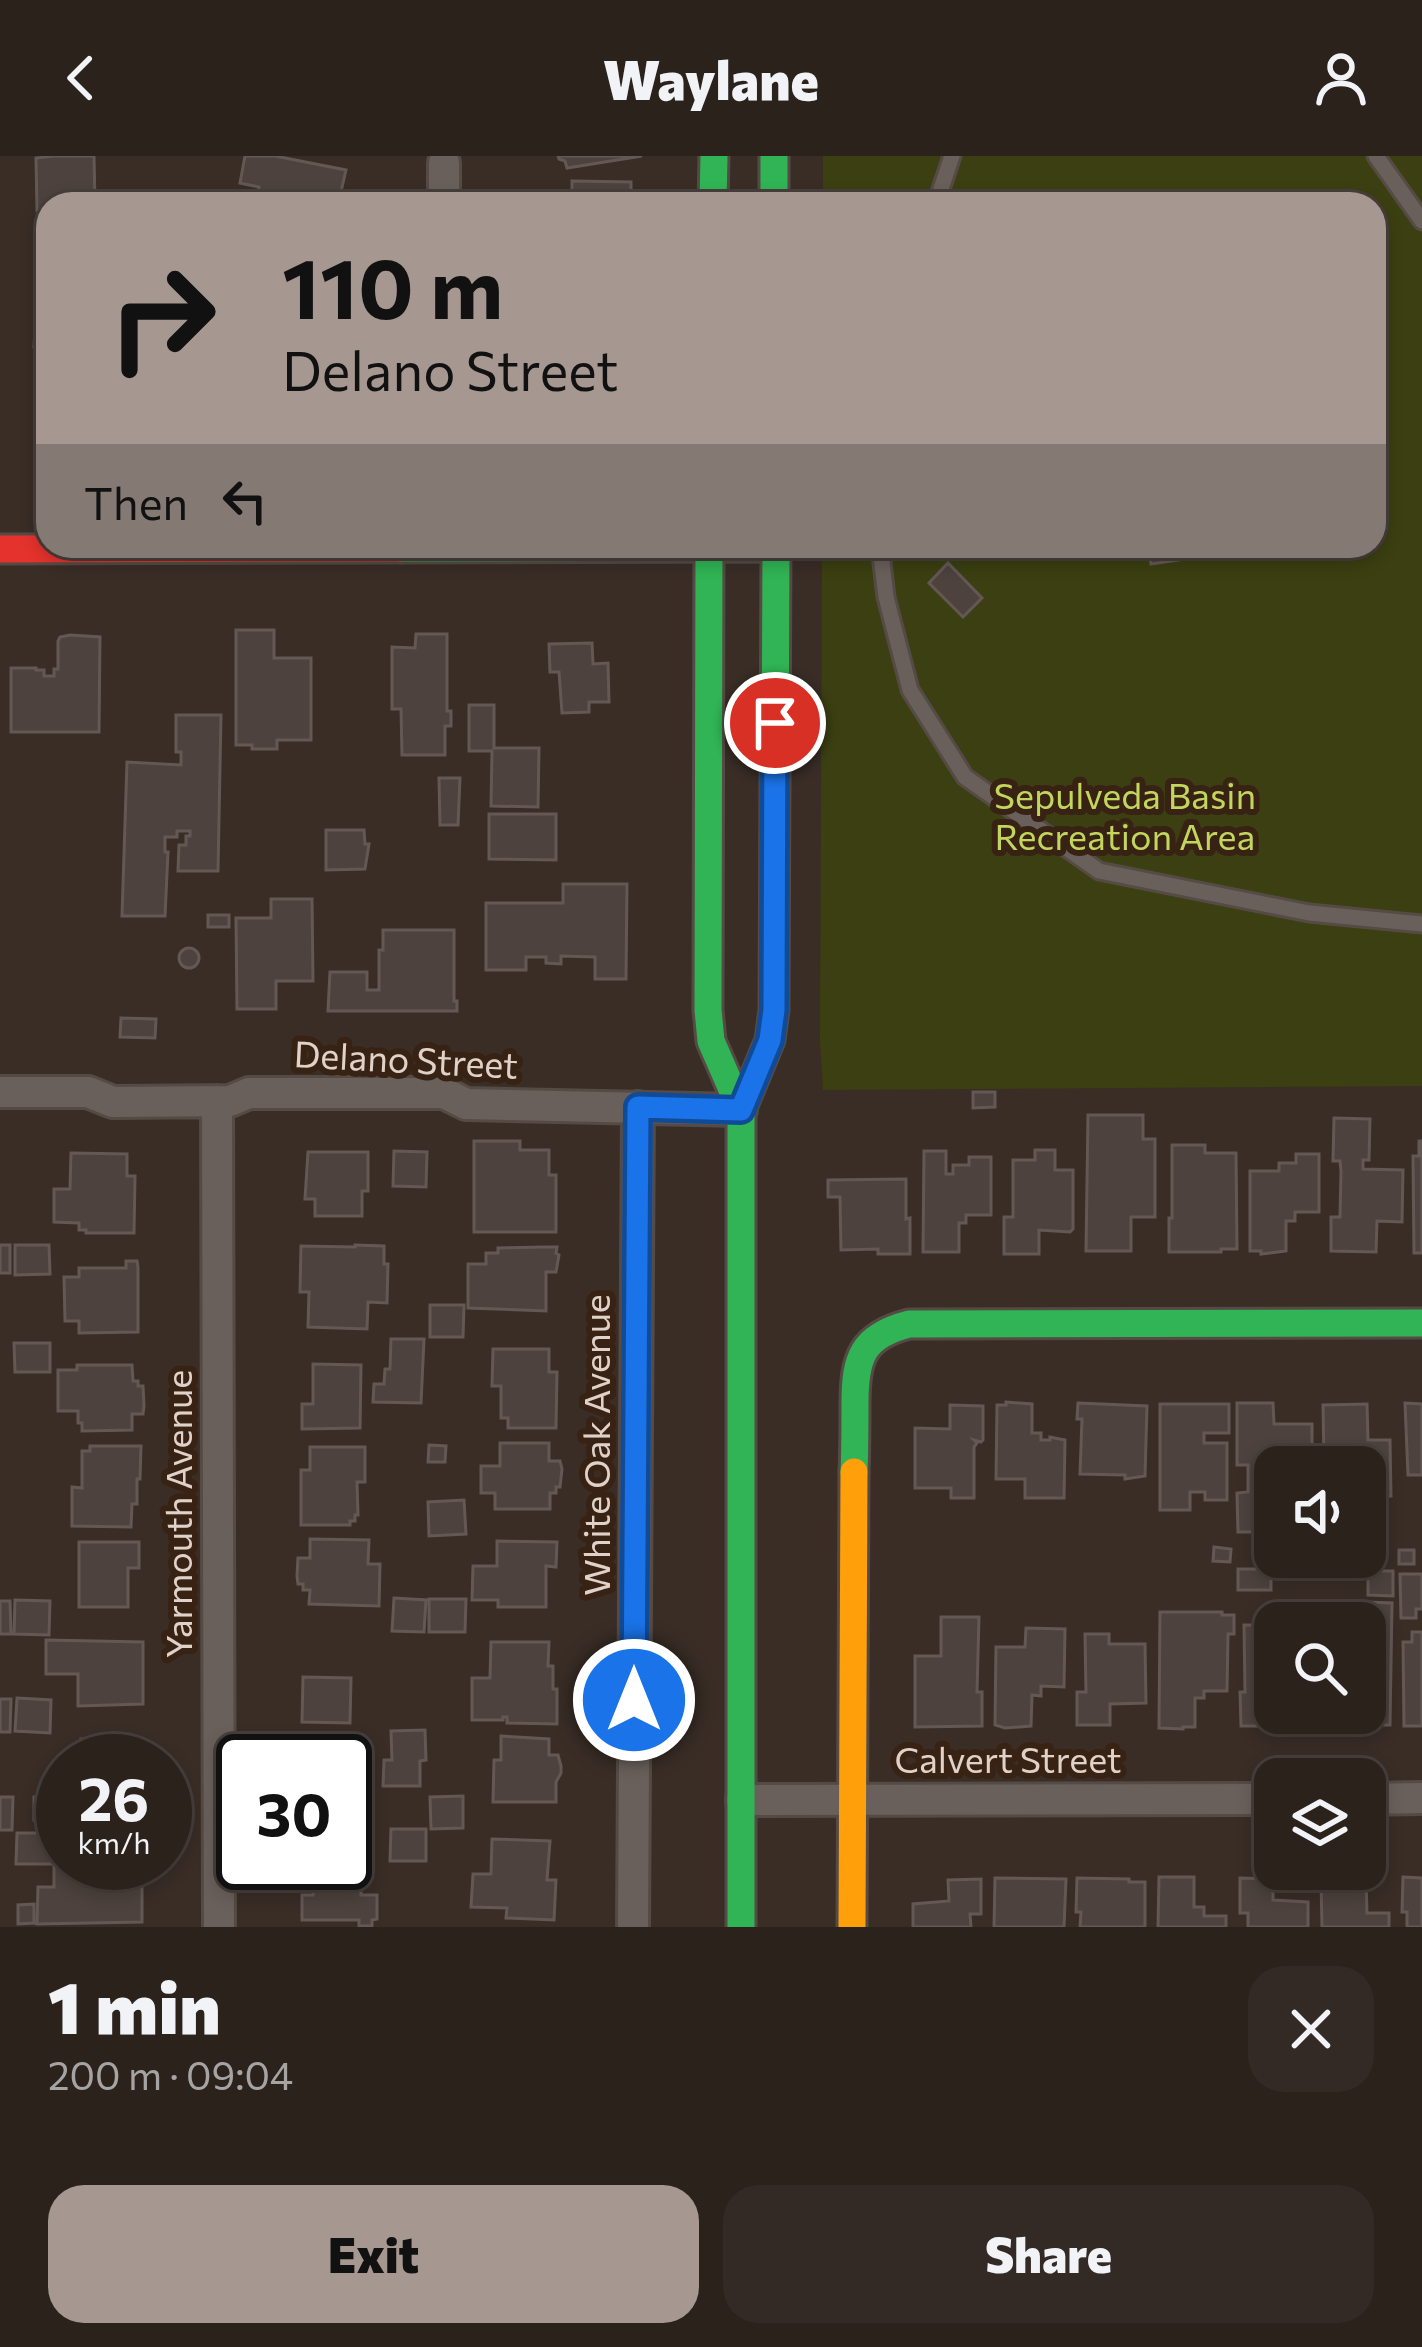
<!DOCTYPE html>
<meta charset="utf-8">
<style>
:root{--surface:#2b221c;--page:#332a25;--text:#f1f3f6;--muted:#a6a4a3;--line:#473f3b;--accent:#a69890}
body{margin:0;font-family:Commissioner,sans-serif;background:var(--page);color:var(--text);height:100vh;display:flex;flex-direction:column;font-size:45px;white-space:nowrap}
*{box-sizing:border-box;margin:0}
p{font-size:39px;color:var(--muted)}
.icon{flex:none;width:66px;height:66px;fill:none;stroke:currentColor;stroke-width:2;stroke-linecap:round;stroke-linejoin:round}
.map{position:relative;height:1771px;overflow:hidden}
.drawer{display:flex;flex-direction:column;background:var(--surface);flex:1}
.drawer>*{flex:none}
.banner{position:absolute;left:36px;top:36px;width:1350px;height:366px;border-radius:36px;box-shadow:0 6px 18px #0003,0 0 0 3px var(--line);background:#a69890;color:#111;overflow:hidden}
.fabs{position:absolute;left:1254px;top:1290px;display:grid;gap:24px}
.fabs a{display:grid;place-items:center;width:132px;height:132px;border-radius:24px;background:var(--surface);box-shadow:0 6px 18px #0003,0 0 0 3px var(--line);font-size:60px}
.speed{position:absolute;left:36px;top:1578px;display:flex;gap:24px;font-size:60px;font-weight:700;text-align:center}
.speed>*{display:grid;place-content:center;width:156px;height:156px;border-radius:50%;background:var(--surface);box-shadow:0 6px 18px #0003,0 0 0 3px var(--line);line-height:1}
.speed small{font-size:30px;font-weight:400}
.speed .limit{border:6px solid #111;border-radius:18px;background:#fff;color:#111}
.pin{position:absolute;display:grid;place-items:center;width:102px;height:102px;color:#fff;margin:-51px;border:6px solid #fff;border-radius:50%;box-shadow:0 3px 12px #0007}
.me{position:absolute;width:132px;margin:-66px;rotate:0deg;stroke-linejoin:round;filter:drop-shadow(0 0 9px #0008)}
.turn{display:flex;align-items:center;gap:42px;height:252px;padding:0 48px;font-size:54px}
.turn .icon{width:156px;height:156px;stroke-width:2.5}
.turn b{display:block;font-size:84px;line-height:102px}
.then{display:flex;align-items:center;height:114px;padding:0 48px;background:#0003;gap:24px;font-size:45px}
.round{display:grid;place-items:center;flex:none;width:126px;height:126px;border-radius:36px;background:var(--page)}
.head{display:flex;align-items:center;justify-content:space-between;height:204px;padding:0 48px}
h1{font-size:72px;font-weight:800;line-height:90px}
.action{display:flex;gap:24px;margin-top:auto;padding:24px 48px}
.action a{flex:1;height:138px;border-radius:36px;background:var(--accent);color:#111;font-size:48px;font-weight:800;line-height:138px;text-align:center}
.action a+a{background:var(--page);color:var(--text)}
header{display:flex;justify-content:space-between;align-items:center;height:156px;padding:0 48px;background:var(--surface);font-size:54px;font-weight:800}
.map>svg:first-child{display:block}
.green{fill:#3b3f11}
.building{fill:#4d423d;stroke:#645855;stroke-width:3}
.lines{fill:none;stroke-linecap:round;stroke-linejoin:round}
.lane-casing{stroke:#554b44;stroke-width:21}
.street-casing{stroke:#554b44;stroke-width:36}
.fast-casing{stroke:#554b44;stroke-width:33}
.slow-casing{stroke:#554b44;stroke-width:33}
.jam-casing{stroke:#554b44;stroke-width:33}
.lane{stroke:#6a605b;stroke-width:15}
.street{stroke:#6a605b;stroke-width:30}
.fast{stroke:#30b455;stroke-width:27}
.slow{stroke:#ff9f0a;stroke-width:27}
.jam{stroke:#e5322d;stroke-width:27}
.route-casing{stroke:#114b97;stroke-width:30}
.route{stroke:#1a73e8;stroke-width:21}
.labels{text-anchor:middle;stroke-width:12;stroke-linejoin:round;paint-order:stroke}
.park-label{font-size:36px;fill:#c2d55d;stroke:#372214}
.street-label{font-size:36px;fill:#e0d2c9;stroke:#372214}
</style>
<header><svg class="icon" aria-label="back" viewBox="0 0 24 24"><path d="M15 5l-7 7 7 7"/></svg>Waylane<svg class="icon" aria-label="person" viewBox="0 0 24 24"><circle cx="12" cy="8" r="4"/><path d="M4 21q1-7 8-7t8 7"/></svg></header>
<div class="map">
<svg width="1422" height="1771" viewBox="0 0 1422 1771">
<rect width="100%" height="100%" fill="#392d26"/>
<path class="green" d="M823,0H1422V930L823,934L820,885L822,390H1374V48H823Z"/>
<path class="building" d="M54,0H94L95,48H48V56L37,55L36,2Z
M245,0H275L346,14L340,40L364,45V48H256L259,31L240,27Z
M558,0H642L567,12L565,5L559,3Z
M572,25L631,26V48H550V41H572Z
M48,108V191H34L37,140H48Z
M48,221V304H35L37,253H48Z
M1175,390H1191L1192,402L1151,408L1149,394Z
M948,407L982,442L963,461L929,427Z
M236,474H274V502H311V584H277V593H252V589H236Z
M416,478H447V555H451V570H445V599H402L401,553H392V491L415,492Z
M70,479L100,481L99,576H11V512H36V514H44V520H54V513H58V485L60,481Z
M592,487L593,508L608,507L609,546H589V556L562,557L559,516H550L549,488Z
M469,549H494V592H539L538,651L491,650L492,595H469Z
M176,559H221L218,715H178L179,689H186V680H190V675H177V681H165V696H168L165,760H122L127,606L181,609V596H176Z
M439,622H460L458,669H440Z
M489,658H556V704L489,703Z
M326,674H364L365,688H369L365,713L326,714Z
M563,728H627L626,823H595V801L561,800V808L546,807V801H526V814H486V747H563Z
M271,743H312L313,825H276V853H237L236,762H271Z
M208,759H229V771H208Z
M383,774H454V845H457V855H328L330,816H367V834H379V794H383Z
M179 802a10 10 0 1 1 20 0a10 10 0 1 1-20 0Z
M121,862L156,863L155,882L120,881Z
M973,936H995V951L973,952Z
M1088,959H1143V983H1155V1061H1131V1095H1086Z
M1334,962L1370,963L1369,1004H1363V1013L1403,1014L1402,1066L1377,1065L1376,1096L1331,1095V1061H1340L1341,1015L1340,1005H1333Z
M474,985H520V994H549V1019H556V1076H474Z
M1419,985H1422V1097H1414L1413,1000H1419Z
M1172,989H1205V997H1236L1237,1093H1221V1096H1169V1062H1172Z
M1035,994H1055V1014H1073V1073L1070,1076L1039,1074V1098H1004V1061H1013V1004H1035Z
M394,995L427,996L426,1031L393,1030Z
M924,995H946V1018H953V1009H969V1001H991V1059H966V1067H959V1096H923Z
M308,996H368V1035H362V1060H315V1043H305Z
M71,997L127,998V1020H135L134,1077H86V1074H79V1067L54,1066V1033H70Z
M1296,998H1319V1056H1295V1065H1286V1095L1261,1098V1095H1250V1015H1279V1007H1296Z
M906,1023V1063L910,1062V1098H878V1093L841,1094L840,1041H828V1024Z
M0,1089H10V1117H0Z
M15,1089H49L50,1118L15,1119Z
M355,1089L384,1090V1108H388L387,1147L368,1146L367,1173L308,1171L309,1136H300L301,1090L355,1091Z
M545,1091H557L556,1097L559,1099L556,1116H546V1155L468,1152V1108H486V1097H498V1092Z
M126,1105H137L138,1111V1176L79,1177V1165H65L64,1121H79V1112H126Z
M430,1149H464L463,1181H430Z
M391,1183H424L421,1247L373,1246L374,1228H384L385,1213H390Z
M14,1187H50V1216H15Z
M493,1193H549V1216H557L556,1272H508V1262H501V1230H492Z
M313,1208L361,1209L360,1272L302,1273V1248H313Z
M77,1209H132L133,1225H138V1230H143L144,1250L143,1258H132V1274L82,1275V1267H78V1255H58V1214H77Z
M1006,1246L1032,1248V1277H1041V1284H1050V1281L1065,1284L1064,1342H1025V1323H996L997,1249H1006Z
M1078,1247L1147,1250L1145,1320L1125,1323V1319L1080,1318L1082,1263H1077Z
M1237,1247H1273L1274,1268H1312V1311H1275V1376H1238L1237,1337L1248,1336V1309H1237Z
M1405,1247L1422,1248V1319H1408Z
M1160,1248H1229V1277H1204V1287H1227V1344H1205V1336H1190V1354H1160Z
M1367,1248L1368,1284H1390L1391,1340H1365V1311H1317V1305H1324L1323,1249Z
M950,1249L983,1250V1284L981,1286L974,1284L977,1287L974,1291V1342H951V1332H915V1272L950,1273Z
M500,1287H549V1305H560L562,1313L560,1331H556V1337H550V1353H495V1337H481V1310H500Z
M429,1289L446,1290L445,1306H428Z
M90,1290H141L140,1323H137V1348H132L131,1371L72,1370V1331L82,1332V1295H90Z
M310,1291H365V1326H357L358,1359H355V1365H350V1369H301V1314H310Z
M464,1344L466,1378L429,1380L428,1346Z
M310,1383L369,1384L368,1408H380L379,1450L309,1448L310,1434H303V1428H298L297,1420L298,1402H310Z
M497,1385L557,1386L556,1411L546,1410V1451H498V1444H472L473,1410H497Z
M79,1386H139V1412H128V1451H79Z
M1214,1391L1231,1393L1230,1406L1213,1405Z
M1399,1394H1414V1408H1399Z
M1238,1413H1271V1434H1238Z
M1368,1415H1393V1440L1368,1439Z
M1400,1418H1422V1453H1416V1462H1401Z
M394,1442L426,1444L424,1476L392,1475Z
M429,1443H466L465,1476H429Z
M15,1444L50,1445L49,1479L14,1478Z
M0,1445H10L11,1478H0Z
M1367,1446L1392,1447L1390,1569H1323V1557H1365L1367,1466H1363V1451H1367Z
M1160,1456H1222V1459H1234V1478H1228L1227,1535H1204V1542H1195V1571H1183V1573L1159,1572Z
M941,1461H979L977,1536H982V1570L915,1571V1500H941Z
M1244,1469H1275V1557H1312V1570H1241L1240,1536H1245Z
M1026,1472L1065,1473L1064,1531L1041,1530V1540L1032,1539L1031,1570L1005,1572L995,1569L996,1491H1025Z
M1412,1476H1422V1570H1404L1403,1486H1412Z
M1085,1478H1109V1488H1145L1146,1547L1110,1548V1569H1077V1536H1086Z
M46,1484L143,1486V1548L78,1550V1518H46Z
M491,1486H549L548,1510H553V1533H557V1568L507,1567V1561H503V1564H472V1522H490Z
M303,1521L351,1522L350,1567L302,1566Z
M17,1542L51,1544L50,1577L15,1575Z
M0,1543H11L10,1576H0Z
M425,1574L426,1604L420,1605V1630H383L384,1604H392L391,1575Z
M501,1580L549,1583V1599H558L561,1610V1617L556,1626V1646H493L494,1604H501Z
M81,1583L138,1585L137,1605H65V1602H81Z
M301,1601H363V1605H368V1612H363V1614L372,1615L371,1643H358V1665H345V1605H301Z
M55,1639L63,1642V1665L34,1664V1641L55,1642Z
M463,1640V1672L431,1673L430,1641Z
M0,1641H13L12,1674H0Z
M391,1673H426V1705H390Z
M17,1677H55V1706L142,1707V1766L37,1768L38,1731H54V1708H16Z
M492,1683L550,1685L547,1724H556L554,1764L506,1762L507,1752L471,1751L473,1718H491Z
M345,1699H360L361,1739H377V1763L372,1764V1770H359V1764H302V1739H313V1707H345Z
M1159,1721H1194V1751H1204V1760H1226V1771H1158Z
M1403,1721L1422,1722V1771H1407V1756H1402Z
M995,1722L1066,1723L1064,1771H994Z
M1077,1722L1129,1723V1726H1145V1771H1080L1081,1756H1076Z
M1240,1722L1273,1723V1744L1308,1746V1771H1248V1757H1240Z
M1366,1722L1367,1757H1389V1771H1322L1321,1723Z
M981,1723V1758H970L971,1771H913V1748L949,1745L948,1724Z
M34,1748V1767L18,1768V1749Z"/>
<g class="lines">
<g class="lane-casing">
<path id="lane" d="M1376,0L1422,65
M936,48L952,0
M880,390L886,441L910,534L965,621L1099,715L1309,757L1422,768"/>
</g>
<g class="street-casing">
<path id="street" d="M444,7V48
M0,936H88L113,946L230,945L249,937H444L466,948L741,954
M217,945L219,1771
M1365,1643L1422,1642
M742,1644L1275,1643
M633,1771L638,951"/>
</g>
<g class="fast-casing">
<path id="fast" d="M774,0V48
M713,48L714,0
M709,390L708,854L711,885L741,954V1771
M401,392L776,391
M741,954L770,884L774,854L776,390
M854,1316C855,1293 855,1270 855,1247C855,1202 862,1180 909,1168L1422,1167"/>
</g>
<g class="slow-casing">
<path id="slow" d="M852,1771L854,1316"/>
</g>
<g class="jam-casing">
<path id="jam" d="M0,393L401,392"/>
</g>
<use href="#lane" class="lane"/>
<use href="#street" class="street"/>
<use href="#fast" class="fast"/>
<use href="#slow" class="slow"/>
<use href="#jam" class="jam"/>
</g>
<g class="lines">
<g class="route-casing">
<path id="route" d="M634,1544L638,951L741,954L770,884L774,854L775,567"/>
</g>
<use href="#route" class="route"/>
</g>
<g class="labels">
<g class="park-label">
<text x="1125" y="653">Sepulveda Basin<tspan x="1125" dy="41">Recreation Area</tspan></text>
</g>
<g class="street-label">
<text transform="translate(406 904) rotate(3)" y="13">Delano Street</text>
<text transform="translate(597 1289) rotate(-90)" y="13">White Oak Avenue</text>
<text transform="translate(179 1358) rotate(-90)" y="13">Yarmouth Avenue</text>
<text x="1008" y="1617">Calvert Street</text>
</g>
</g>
</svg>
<div class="fabs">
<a><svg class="icon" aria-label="sound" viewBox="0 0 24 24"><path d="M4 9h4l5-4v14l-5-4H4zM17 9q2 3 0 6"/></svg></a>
<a><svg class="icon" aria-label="search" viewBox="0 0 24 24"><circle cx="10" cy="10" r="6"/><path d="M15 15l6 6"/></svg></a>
<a><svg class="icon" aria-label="layers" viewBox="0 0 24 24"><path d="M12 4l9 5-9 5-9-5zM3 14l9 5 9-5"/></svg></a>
</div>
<div class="speed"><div>26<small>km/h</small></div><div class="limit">30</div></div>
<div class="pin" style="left:775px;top:567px;background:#d93025"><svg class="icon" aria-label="arrive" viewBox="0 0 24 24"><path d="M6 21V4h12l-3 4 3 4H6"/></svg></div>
<svg class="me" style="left:634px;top:1544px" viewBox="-20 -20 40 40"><circle r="17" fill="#1a73e8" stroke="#fff" stroke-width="3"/><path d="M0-11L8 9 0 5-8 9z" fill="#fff"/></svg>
<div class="banner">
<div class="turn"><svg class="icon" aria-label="right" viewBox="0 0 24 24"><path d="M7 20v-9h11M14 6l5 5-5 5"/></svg><div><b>110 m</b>Delano Street</div></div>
<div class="then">Then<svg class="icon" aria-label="left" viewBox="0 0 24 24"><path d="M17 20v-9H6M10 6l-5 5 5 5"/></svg></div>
</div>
</div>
<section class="drawer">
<div class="head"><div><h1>1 min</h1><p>200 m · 09:04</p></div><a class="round"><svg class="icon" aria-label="close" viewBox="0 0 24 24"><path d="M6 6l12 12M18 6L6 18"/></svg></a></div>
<div class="action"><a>Exit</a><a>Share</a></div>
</section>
